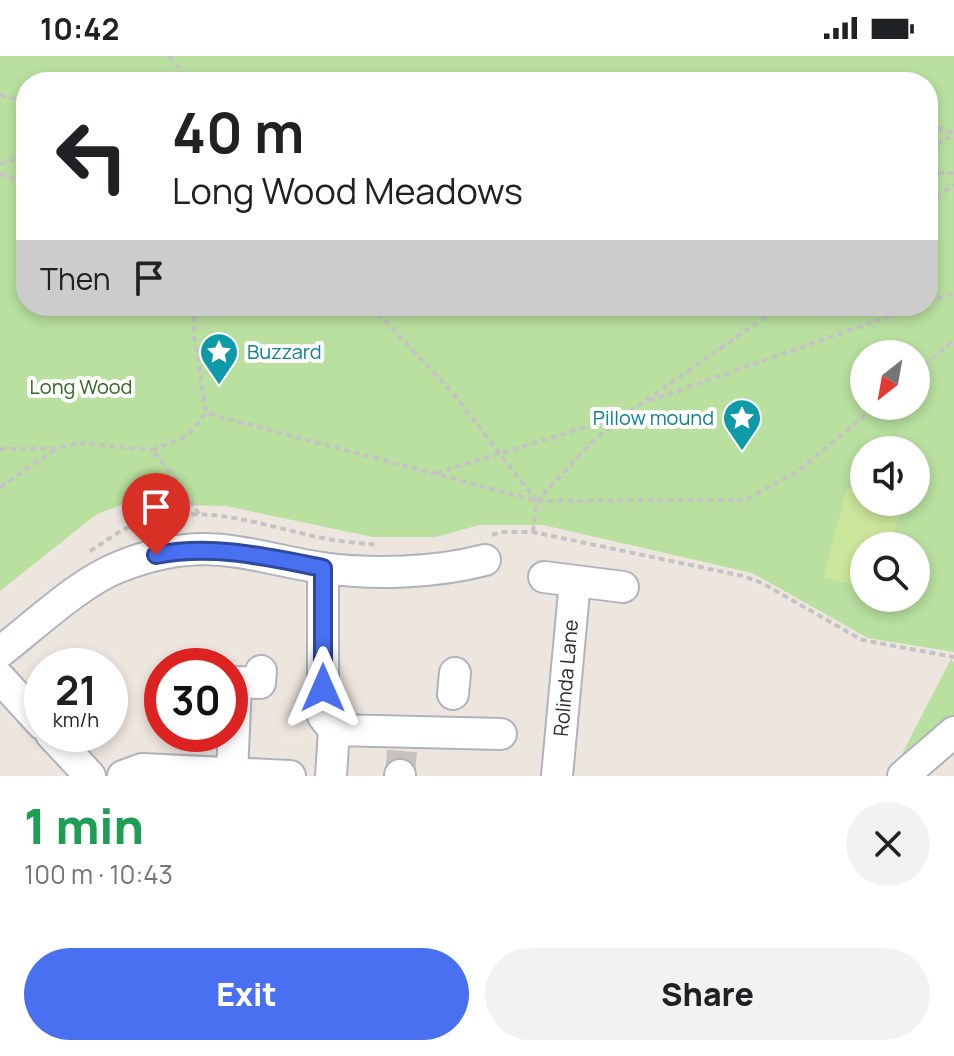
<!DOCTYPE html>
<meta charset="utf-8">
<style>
:root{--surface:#fff;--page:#f2f2f2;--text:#202124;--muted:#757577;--accent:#4870f1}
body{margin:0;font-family:Manrope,sans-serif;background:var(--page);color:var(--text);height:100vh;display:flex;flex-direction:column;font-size:30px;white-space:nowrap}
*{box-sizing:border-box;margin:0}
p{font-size:26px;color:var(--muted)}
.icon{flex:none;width:44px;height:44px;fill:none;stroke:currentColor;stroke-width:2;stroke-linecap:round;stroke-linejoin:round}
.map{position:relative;height:720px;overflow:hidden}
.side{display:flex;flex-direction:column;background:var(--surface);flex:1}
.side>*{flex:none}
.guide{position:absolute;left:16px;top:16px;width:922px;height:244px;border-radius:32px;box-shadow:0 4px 12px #0003;background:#fff;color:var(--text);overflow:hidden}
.needle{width:52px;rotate:211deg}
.tools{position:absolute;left:850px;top:284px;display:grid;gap:16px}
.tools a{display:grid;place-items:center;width:80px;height:80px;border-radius:50%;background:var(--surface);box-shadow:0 4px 12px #0003;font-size:40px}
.speed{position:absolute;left:24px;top:592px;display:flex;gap:16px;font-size:40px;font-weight:700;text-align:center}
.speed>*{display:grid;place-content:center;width:104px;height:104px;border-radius:50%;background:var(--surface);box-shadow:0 4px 12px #0003;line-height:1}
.speed small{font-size:20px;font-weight:400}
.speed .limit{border:12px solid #d22;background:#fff;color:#111}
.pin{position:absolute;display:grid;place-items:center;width:68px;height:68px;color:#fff;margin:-82px -34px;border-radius:50% 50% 50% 0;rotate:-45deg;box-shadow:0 0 8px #0007}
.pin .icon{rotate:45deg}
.me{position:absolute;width:88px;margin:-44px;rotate:0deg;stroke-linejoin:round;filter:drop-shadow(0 0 6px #0008)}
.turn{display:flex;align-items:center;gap:28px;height:168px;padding:0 24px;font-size:36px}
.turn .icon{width:104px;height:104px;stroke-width:2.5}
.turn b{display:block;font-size:56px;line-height:68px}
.then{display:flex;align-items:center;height:76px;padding:0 24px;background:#0003;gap:16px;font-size:30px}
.round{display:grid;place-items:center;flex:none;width:84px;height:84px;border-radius:42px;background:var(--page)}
.summary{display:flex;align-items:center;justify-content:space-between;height:136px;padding:0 24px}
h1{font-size:48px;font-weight:800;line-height:60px;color:#1e9e55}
.button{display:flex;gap:16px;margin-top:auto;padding:16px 24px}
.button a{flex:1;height:92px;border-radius:48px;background:var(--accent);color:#fff;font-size:32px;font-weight:800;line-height:92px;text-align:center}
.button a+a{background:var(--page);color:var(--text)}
.status{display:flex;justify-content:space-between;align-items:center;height:56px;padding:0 40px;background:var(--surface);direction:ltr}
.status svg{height:22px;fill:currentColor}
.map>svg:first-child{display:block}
.green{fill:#b9e09f;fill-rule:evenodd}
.pitch{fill:#cbe79b}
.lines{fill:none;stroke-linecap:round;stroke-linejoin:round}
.minor-tunnel{stroke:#c6c1bb;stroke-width:30;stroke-dasharray:30 15;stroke-linecap:butt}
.minor-casing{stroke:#b0b2bc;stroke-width:34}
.path{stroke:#c4c4c4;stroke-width:4;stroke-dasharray:6 4;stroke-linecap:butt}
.minor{stroke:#fff;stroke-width:30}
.route-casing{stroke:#2f499d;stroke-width:20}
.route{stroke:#4870f1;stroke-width:14}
.labels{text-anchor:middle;stroke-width:8;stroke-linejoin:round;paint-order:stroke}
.culture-label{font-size:20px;fill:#0d838f;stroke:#fff;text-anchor:start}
.park-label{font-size:20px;fill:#31671f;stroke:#fff}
.street-label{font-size:20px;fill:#2c2c2c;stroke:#fff}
</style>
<div class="status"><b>10:42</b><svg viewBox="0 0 49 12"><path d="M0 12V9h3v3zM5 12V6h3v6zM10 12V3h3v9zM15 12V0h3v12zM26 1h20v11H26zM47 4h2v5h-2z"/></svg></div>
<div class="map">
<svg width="954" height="720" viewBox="0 0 954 720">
<rect width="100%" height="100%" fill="#ede6df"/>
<path class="green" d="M0,0H954V596L868,582L752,517L543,469H479L436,481H373L226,450L175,449L143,441L97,458L0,535ZM26,26H928V250H26ZM864,298H916V350H864ZM864,394H916V446H864ZM864,490H916V542H864Z
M951,603L954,607V663L893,715Z"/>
<path class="pitch" d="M847,432L864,436V446H902L891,490H864V531L823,522Z"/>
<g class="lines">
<path class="minor-tunnel" d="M400,719L402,695"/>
<g class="minor-casing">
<path id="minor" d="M323,512V660L334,674
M544,521L623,531
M0,596C34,570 80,526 119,511C156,496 198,489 238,496C266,500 294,508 322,512C374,519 435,517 485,504
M0,622L42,668
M453,638L455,617
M334,674L501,678
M51,678L90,720
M232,718L236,626L260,627L261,615
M123,720L142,713L290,720
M331,720L334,674
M400,720V719
M557,720L575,525
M903,720L954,676"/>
</g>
<path class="path" d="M169,0L188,21L231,26
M0,39L26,46
M928,68L954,77
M928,93L954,79
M0,108L26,101
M928,117H954
M0,118L26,127
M928,147L954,129
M928,246L954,237
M194,250V278L206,357
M371,250L452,336L535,443
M916,316L954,284
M649,345L918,250
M0,393L58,392L80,387L152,394
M436,417L622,360
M0,431L56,393
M199,458L180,428L152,394L187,380L206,357L537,445L745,444L797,416L876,350
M533,476L537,445L591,387L625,359L781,250
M492,479L501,476H533L743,520L762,527L862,584L954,601
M90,495C102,488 114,478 127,472C197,441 259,470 328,483C344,486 361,487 377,489"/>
<use href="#minor" class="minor"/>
</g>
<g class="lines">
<g class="route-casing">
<path id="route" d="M156,499C214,488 267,501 323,512V632"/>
</g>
<use href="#route" class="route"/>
</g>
<defs>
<g id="sight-pin" transform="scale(2)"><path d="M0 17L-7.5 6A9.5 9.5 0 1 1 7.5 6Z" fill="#0f9aa8" stroke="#fff"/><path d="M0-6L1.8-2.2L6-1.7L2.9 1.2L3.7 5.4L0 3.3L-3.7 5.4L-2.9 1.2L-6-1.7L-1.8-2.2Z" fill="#fff"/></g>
</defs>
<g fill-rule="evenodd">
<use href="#sight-pin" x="219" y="296"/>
<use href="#sight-pin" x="742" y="362"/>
</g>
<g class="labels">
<g class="culture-label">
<text x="247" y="303">Buzzard</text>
<text x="714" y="369" text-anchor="end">Pillow mound</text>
</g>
<g class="park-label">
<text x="81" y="338">Long Wood</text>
</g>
<g class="street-label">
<text transform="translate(566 622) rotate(-85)" y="7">Rolinda Lane</text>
</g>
</g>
</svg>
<div class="tools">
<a><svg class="needle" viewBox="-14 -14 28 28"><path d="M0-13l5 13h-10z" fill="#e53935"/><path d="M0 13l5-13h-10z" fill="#757577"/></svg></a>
<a><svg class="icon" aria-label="sound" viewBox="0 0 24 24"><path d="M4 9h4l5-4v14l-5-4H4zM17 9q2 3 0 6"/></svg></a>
<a><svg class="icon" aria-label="search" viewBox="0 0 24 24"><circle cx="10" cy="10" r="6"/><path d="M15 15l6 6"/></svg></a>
</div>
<div class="speed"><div>21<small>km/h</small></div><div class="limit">30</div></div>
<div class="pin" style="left:156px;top:499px;background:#d93025"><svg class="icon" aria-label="arrive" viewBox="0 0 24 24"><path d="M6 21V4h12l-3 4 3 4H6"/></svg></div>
<svg class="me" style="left:323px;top:632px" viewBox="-20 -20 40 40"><path d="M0-17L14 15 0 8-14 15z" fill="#4870f1" stroke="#fff" stroke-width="4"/></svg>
<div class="guide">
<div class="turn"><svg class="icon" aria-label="left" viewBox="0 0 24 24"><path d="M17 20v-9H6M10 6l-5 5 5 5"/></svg><div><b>40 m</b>Long Wood Meadows</div></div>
<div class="then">Then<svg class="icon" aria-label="arrive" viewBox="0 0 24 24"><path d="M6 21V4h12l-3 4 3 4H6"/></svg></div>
</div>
</div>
<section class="side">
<div class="summary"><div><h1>1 min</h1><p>100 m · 10:43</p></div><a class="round"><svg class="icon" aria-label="close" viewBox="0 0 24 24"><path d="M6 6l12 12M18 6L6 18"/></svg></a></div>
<div class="button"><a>Exit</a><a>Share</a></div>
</section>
